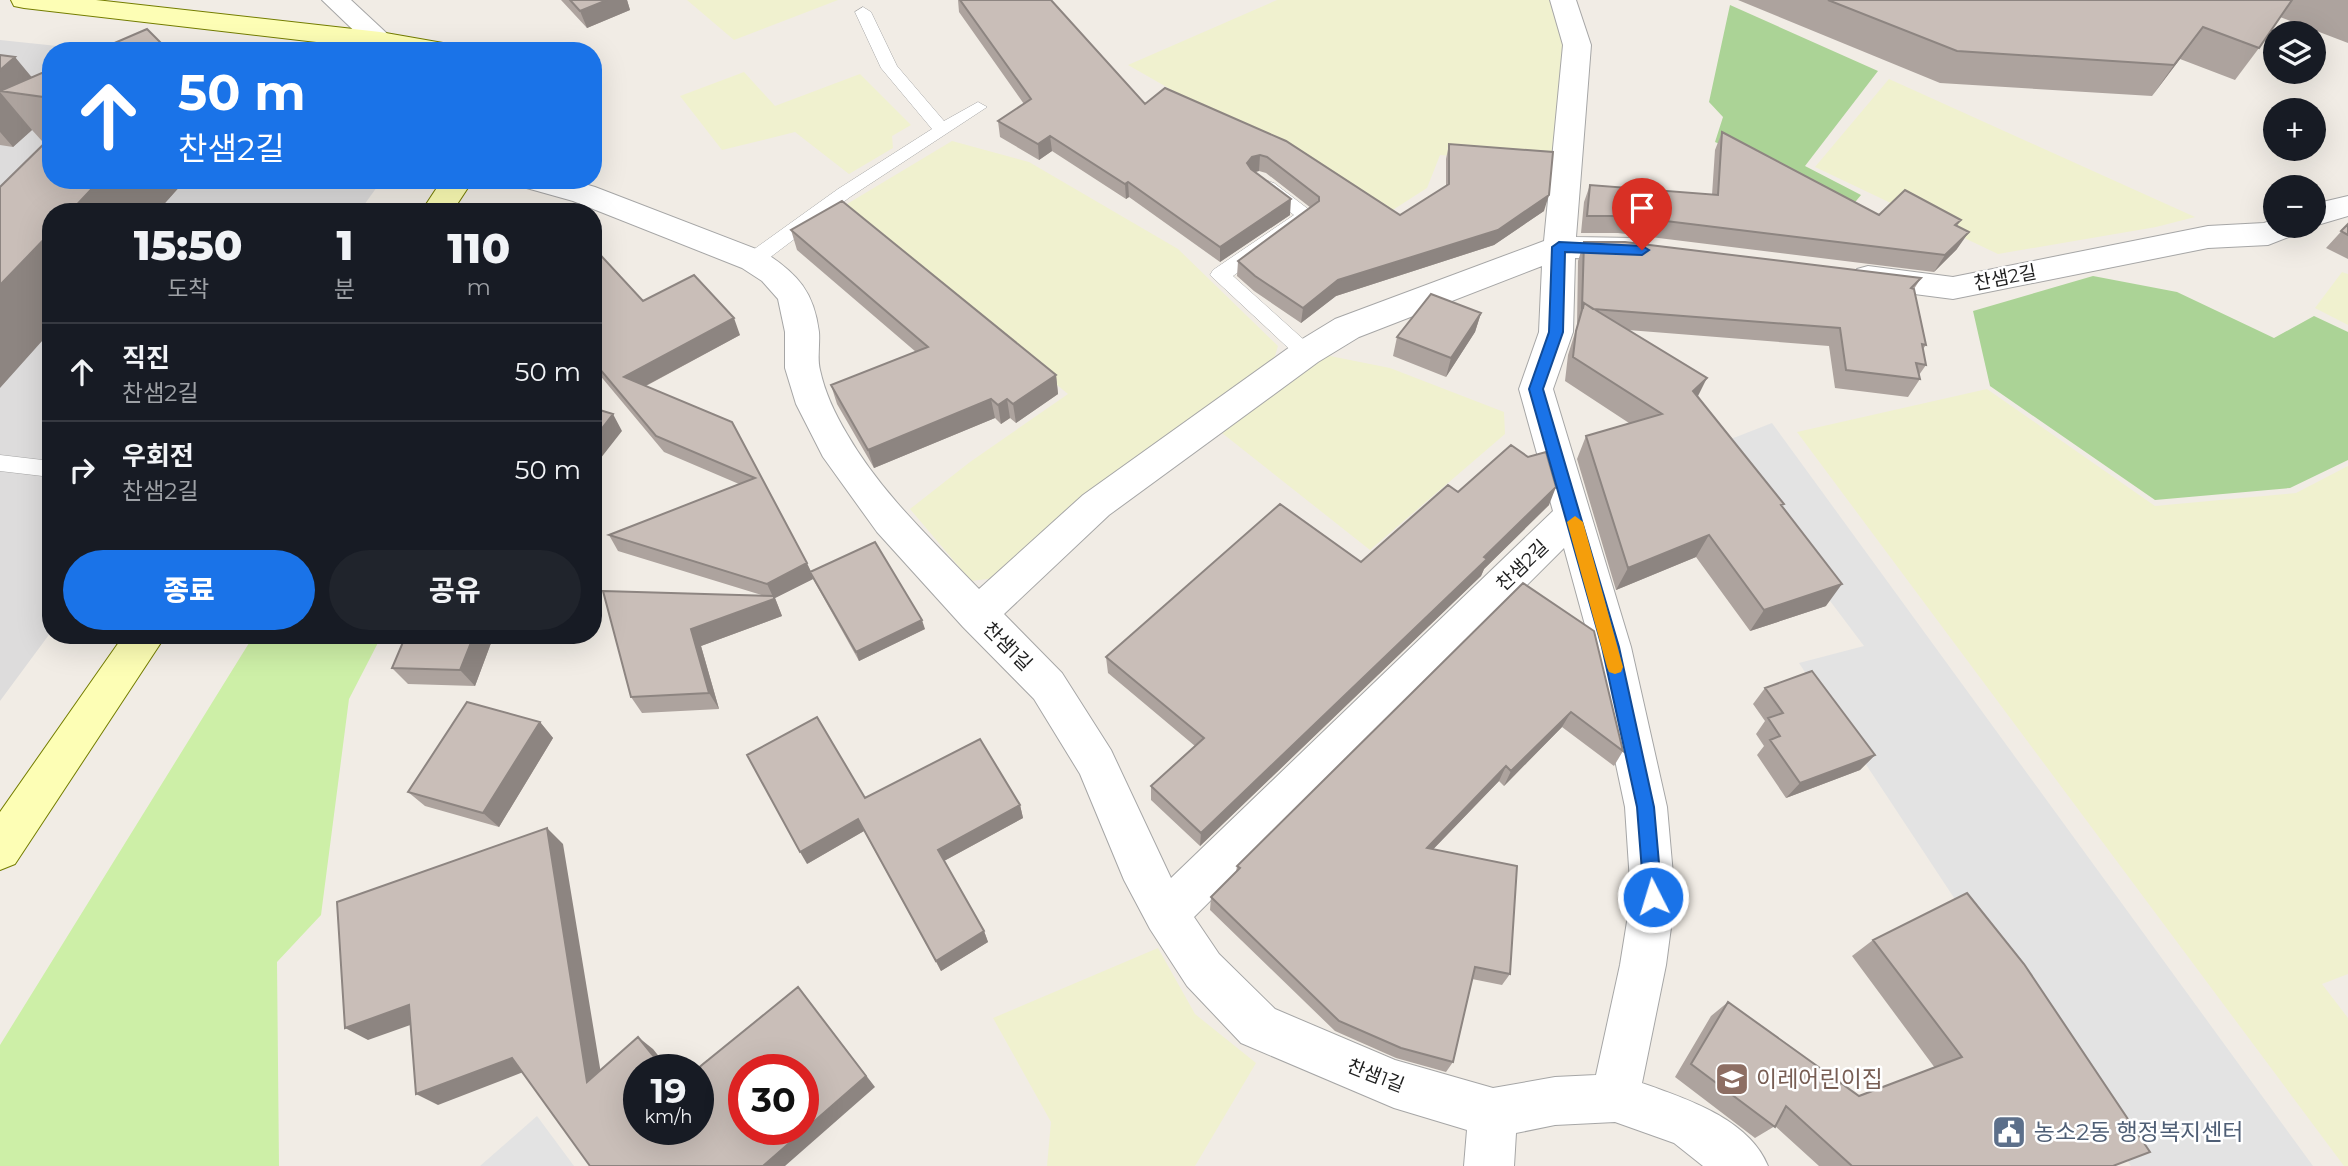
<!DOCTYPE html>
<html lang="ko">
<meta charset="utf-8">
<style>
:root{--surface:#171b24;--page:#20242c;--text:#f1f3f6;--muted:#9ea1a6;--line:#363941;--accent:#1a73e8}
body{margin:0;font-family:Montserrat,"Noto Sans KR",sans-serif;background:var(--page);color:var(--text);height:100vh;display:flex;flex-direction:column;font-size:26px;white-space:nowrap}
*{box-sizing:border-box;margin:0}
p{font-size:23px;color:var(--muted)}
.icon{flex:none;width:38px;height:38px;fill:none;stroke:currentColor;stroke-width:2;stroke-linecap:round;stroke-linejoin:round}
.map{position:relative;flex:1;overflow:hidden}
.drawer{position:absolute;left:42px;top:203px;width:560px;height:441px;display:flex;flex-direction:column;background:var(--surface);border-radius:28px;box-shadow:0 7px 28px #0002}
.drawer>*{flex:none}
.hud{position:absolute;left:42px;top:42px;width:560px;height:147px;border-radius:28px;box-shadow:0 7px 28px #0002;background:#1a73e8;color:#fff;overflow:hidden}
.fabs{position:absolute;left:2263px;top:21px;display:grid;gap:14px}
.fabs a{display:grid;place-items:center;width:63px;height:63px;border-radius:50%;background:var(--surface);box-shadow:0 7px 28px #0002;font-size:35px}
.speed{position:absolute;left:623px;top:1054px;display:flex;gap:14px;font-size:35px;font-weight:700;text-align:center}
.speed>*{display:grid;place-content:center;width:91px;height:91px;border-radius:50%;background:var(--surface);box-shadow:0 7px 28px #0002;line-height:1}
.speed small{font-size:18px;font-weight:400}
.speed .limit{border:10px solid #d22;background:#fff;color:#111}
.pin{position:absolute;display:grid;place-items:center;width:60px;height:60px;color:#fff;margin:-72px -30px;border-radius:50% 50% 50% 0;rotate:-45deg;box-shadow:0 0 7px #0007}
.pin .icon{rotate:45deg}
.me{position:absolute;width:77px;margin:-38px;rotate:355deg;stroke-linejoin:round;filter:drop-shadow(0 0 5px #0008)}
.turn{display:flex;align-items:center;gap:24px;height:147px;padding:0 21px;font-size:32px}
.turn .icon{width:91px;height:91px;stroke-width:2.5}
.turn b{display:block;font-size:49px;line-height:60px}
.eta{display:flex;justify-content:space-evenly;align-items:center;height:119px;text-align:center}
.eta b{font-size:42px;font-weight:800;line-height:49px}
.primary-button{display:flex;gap:14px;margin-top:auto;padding:14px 21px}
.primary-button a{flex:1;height:80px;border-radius:42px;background:var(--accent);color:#fff;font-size:28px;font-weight:800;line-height:80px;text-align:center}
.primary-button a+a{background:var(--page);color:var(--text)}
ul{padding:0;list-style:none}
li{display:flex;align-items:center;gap:21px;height:98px;padding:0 21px;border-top:2px solid var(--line)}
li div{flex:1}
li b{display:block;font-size:26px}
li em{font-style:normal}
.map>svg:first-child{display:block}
.residential{fill:#dddcdc}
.farmland{fill:#f0f1cf}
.grass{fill:#cdefa7}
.forest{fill:#abd396}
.parking{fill:#e3e3e3}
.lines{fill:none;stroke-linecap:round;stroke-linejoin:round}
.lane-casing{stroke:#a6a6a6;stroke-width:1}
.street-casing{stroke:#a6a6a6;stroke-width:2}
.secondary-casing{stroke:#747d00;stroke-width:2}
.lane{fill:#fff;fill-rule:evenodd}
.street{fill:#fff;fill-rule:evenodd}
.secondary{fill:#fdfeb5;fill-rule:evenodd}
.wall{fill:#ada39e}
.shaded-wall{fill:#8d8581}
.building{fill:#c9beb8;stroke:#8d8581;stroke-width:2;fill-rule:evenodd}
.route{fill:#1a73e8;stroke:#114b97;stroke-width:2}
.slow{fill:#f59e0b}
.labels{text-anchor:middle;stroke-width:5;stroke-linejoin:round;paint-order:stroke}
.street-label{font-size:19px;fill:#1f1f1f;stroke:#fff}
.near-education-label{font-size:23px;fill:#785e54;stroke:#fff;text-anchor:start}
.near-service-label{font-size:23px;fill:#4e5e75;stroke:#fff;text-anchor:start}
</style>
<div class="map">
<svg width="2348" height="1166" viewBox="0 0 2348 1166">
<rect width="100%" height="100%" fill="#f1ece5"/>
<path class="residential" d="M0,40L105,51H51V180H382L359,212H51V632L0,701Z"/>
<path class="farmland" d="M687,0H838L734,40Z
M1277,0H1551L1563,46L1554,163L1440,155L1427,188L1388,213L1128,65Z
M744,72L775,106L860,74L911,125L892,136L893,148L849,174L795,132L722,150L680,96Z
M1889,79L2195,217L2156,227L1998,254L1815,167Z
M952,141L1029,162L1178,249L1278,346L1272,366L996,578L971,581L910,509L970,462L1068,394L842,207Z
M2342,272L2348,274V325L2315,308Z
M1325,355L1390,368L1504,412L1505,434L1370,550L1222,433Z
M1987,389L2155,506L2296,493L2348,466V974L2322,984L2348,1018V1166H2344L1797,432Z
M1158,948L1195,1014L1256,1063L1195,1166H1047L1051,1122L993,1018Z"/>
<path class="grass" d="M254,635H382L349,699L321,915L277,962L279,1166H0V1045Z"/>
<path class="forest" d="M1730,5L1878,71L1805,166L1861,195L1847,212L1750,157L1715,142L1723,117L1709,102Z
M2093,276L2177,292L2274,338L2314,316L2348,332V460L2290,488L2155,500L1990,386L1973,311Z"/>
<path class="parking" d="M1772,423L2313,1166H2131L1799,663L1864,646L1713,446Z
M537,1116L574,1166H480Z"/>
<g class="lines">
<g class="lane-casing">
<path id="lane" d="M863,7L871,12L897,66L944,121L978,102L987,107L850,197L760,265H746L744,260L746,255L838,189L932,129L881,68L855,12Z
M1268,181L1274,183L1316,215L1233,276L1313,348L1316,353L1313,358L1306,360L1299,358L1210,275L1213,270L1294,215L1262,191L1259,187L1262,183Z
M0,455L51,461V477L0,471Z"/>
</g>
<g class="street-casing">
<path id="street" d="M322,0H351L394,40L390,46L380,48L370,46Z
M1550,0H1576L1591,45L1576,237L1634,238L1645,241L1650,249L1645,257L1634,260L1575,258L1573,332L1553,389L1631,647L1667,807L1675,897L1666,965L1642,1083C1687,1099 1749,1119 1768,1166H1703L1674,1143L1615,1122L1555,1125L1516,1133L1514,1166H1464L1467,1130L1394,1108L1241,1043L1187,986L1150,929L1124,880L1080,774L1034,699L963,627L877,532L823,457L796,404L785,368V332L778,299L762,281L742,268L573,201L523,187L519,180H571L595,187L764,252C798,274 814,292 819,332C820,345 817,358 820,370C825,393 835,414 847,434C881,493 933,541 979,589L1083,495L1294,344L1335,319L1544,241L1563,45ZM1542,266L1539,332L1519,389L1553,511L1171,878L1111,750L1062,673L1004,614L1109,515L1318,362L1359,337ZM1564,548L1591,647L1625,807L1631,897L1620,965L1596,1075L1555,1077L1493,1088L1395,1060L1275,1009L1219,954L1194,917Z
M2348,196V216L2314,226H2311L2314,204Z
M2275,219V226H2304L2299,233L2268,245L2208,248L1953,299L1868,288L1857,285L1852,277L1857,269L1868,266L1953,277L2208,226L2264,223Z"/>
</g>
<g class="secondary-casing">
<path id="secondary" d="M11,0H96L380,32L443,43L453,45L457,51H394L24,8L14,6Z
M442,180H473L452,212H421Z
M124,635H166L15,864L0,870V812Z"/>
</g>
<use href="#lane" class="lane"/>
<use href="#street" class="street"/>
<use href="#secondary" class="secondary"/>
</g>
<path class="wall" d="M561,0H627L630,10L587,28Z
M958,0H1051L1145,104L1400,215L1446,186V159L1449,144L1544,211L1494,245L1336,296L1301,323L1254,291L1237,276L1238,261L1311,208L1266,173L1259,171L1255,172L1290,215L1220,262L1129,197L1126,199L1052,151L1039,160L1000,137L998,121L1024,104L959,12Z
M1738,0H2348V43L2280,17L2259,48L2235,80L2180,59L2152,96L1940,83Z
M0,55L32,77L51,69V180H179L182,184L157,212H51L46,142L42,141L32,130L13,147L0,145Z
M1722,132L1879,215L1961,220L1957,226V249L1934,272L1618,233H1581L1584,202L1590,185L1712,195L1715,150Z
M2348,224V259L2326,248Z
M791,230L1056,375L1058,394L1016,423L1010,418L1001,424L995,418L874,468L837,404L831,385L916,352L797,250Z
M1584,242L1921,278L1914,289L1926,345L1923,349L1926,365L1919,375L1920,379L1908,397L1835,388L1829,346L1628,330L1698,397L1782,507L1826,606L1750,631L1696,557L1616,590L1577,459L1586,436L1629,423L1565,381L1568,355L1577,326L1578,261Z
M593,247L643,301L740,335L646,386L732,422L811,572L925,629L859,661L813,579L775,598L782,616L701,646L719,709L642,713L631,697L765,596L618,551L609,535L739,484L664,452L593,367Z
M1481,313L1475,332L1446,377L1393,356L1397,337Z
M1458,492L1549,505L1484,569L1481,576L1200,846L1151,800V786L1195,746L1108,673L1106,657L1361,562Z
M1523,583L1623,751L1614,766L1562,727L1504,786L1499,781L1433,849L1510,974L1502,985L1472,979L1453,1062L1446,1072L1396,1058L1335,1031L1210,910L1211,897L1236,872L1237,866Z
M406,635H494L475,686L408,684L392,668Z
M1765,688L1875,755L1860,770L1786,798L1757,755L1764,746L1756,734L1765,721L1753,704Z
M540,722L553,738L499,827L425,806L408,792Z
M865,798L1020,805L1023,818L944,861L984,931L988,942L941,971L864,831L807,864Z
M1873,940L2113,1166H1819L1775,1126L1755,1138L1675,1077L1711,1016L1728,1002L1859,1096L1935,1068L1852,956Z"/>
<path class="shaded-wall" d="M607,0H627L630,10L587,28L580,11Z
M2203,27L2180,59L2152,96L2174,65Z
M15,57L49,98L0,91V70Z
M0,92L32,130L13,147L0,132Z
M1050,136L1052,151L1039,160L1038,144Z
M1260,155L1259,171L1251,173L1247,163L1252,157Z
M100,180H179L182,184L157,212H70Z
M1128,182L1129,197L1126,199L1125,184Z
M1549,195L1544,211L1494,245L1336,296L1301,323L1303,308L1338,280Z
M1291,199L1290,215L1220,262V247Z
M51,232V331L0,388V285Z
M1969,232L1957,249L1934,272L1945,255Z
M1481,313L1475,332L1446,377L1451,358Z
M734,318L740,335L632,393L624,377Z
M1056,375L1058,394L1016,423L1013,404Z
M1707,378L1695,402L1693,391Z
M991,399L995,418L874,468L868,450Z
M1007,399L1010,418L1001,424L998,405Z
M613,414L622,431L593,468V440Z
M1556,487L1549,505L1484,569L1481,576L1200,846L1201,833Z
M1709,535L1696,557L1616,590L1628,568Z
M807,563L814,578L810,572L813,579L775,598L782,616L701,646L719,709L709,693L691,629L774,599L767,584Z
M1842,584L1826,606L1750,631L1764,610Z
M922,620L925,629L859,661L856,652Z
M474,635H494L475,686L460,670Z
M1571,712L1562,727L1504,786L1511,771Z
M540,722L553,738L499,827L483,813Z
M1875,755L1860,770L1786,798L1800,783Z
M1506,766L1499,781L1421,862L1427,848Z
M1020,805L1023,818L942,862L938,850Z
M858,819L864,831L807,864L800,852Z
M547,828L563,844L604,1092L587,1082Z
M984,931L988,942L941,971L936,961Z
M798,987L875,1087L785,1166H763Z
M409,1005L430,1018L368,1040L345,1028Z
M638,1037L653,1049L669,1069H664Z
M512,1058L531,1069L438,1105L416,1094Z"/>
<path class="building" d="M570,0H607L580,11Z
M960,0H1051L1145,104L1165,88L1286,141L1400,215L1449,184V144L1553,152L1549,195L1498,230L1338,280L1303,308L1255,276L1238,261L1319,201V197L1267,157L1260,155L1252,157L1247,163L1251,169L1291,199L1220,247L1128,182L1125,184L1050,136L1038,144L998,121L1031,99Z
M1828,0H2292L2259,48L2203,27L2174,65L1957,51Z
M147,29L169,51H96Z
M0,55L15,57L0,70Z
M51,69V98L0,91Z
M1722,132L1879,215L1905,190L1961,220L1955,225L1969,232L1945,255L1625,216H1587L1590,185L1718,195Z
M51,137V180H100L70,212H51V232L0,285V187Z
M842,201L1056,375L1013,404L1007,399L998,405L991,399L868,450L831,385L928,347L791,230Z
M2348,224V235L2341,231Z
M1584,242H1625L1921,278L1911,288L1914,289L1926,345L1922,344L1926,365L1916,363L1920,379L1846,370L1840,328L1593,309L1584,303L1583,308H1582Z
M593,247L643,301L694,275L734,318L624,377L732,422L807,563L767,584L609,535L755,478L656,436L593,361Z
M1431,294L1481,313L1451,358L1397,337Z
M1584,303L1707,378L1693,391L1784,504L1781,505L1842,584L1764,610L1709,535L1628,568L1586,436L1662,414L1573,357L1576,331Z
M593,408L613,414L593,440Z
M1511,445L1528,457L1546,452L1556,487L1484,557L1487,559L1201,833L1151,786L1204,738L1106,657L1280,504L1361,562L1448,485L1458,492Z
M875,542L922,620L856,652L810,572Z
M1523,583L1594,631L1623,751L1571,712L1511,771L1506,766L1427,848L1517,866L1510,974L1475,967L1453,1062L1401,1048L1339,1021L1211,897L1240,868L1237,866Z
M603,591L774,596V599L691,629L709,693L631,697Z
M406,635H474L460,670L392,668Z
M1812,671L1875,755L1800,783L1770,740L1780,736L1768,718L1783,713L1765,688Z
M467,702L540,722L483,813L408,792Z
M817,717L865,798L980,739L1020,805L938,850L984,931L936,961L858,819L800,852L747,755Z
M547,828L587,1082L638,1037L664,1069H639V1129H698L697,1069L798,987L866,1076L763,1166H590L512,1058L416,1094L409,1005L345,1028L337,902ZM744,1069H803V1129H744Z
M1967,893L2024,964L2150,1152L2113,1166H1852L1786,1106L1775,1127L1691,1064L1728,1002L1859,1096L1962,1057L1873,940Z"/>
<path class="route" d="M1559,242L1642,246L1649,250L1642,255L1565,252L1563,332L1543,389L1619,647L1654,807L1662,897L1660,903L1653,905L1647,903L1644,897L1637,807L1602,647L1529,389L1549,332L1552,247Z"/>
<path class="slow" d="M1575,516L1583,522L1623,667L1621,672L1615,674L1609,672L1607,667L1567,522Z"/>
<defs>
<g id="school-square" transform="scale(1.75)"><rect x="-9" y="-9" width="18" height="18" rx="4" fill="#8d6e63" stroke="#fff"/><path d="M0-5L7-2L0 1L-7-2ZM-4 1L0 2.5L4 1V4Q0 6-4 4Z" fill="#fff"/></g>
<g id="civic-square" transform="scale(1.75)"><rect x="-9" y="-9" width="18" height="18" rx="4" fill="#5c6f8a" stroke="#fff"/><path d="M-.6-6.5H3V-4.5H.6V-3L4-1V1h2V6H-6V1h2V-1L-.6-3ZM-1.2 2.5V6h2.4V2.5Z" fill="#fff"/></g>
</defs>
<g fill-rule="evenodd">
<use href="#school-square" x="1732" y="1079"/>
<use href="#civic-square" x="2009" y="1132"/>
</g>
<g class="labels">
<g class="street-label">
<text transform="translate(2005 277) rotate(-11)" y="7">찬샘2길</text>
<text transform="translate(1522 565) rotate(-44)" y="7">찬샘2길</text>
<text transform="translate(1008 646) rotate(45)" y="7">찬샘1길</text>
<text transform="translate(1376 1075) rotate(21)" y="7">찬샘1길</text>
</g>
<g class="near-education-label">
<text x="1756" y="1087">이레어린이집</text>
</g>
<g class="near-service-label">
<text x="2034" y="1140">농소2동 행정복지센터</text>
</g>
</g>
</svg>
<div class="fabs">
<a><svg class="icon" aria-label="layers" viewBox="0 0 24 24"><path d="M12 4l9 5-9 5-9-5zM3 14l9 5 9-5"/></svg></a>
<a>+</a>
<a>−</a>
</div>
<div class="speed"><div>19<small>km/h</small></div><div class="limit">30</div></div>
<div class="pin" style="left:1642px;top:250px;background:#d93025"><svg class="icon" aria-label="arrive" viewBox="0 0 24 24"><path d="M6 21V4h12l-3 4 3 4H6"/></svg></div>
<svg class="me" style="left:1653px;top:897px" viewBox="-20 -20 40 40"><circle r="17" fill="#1a73e8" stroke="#fff" stroke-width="3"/><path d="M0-11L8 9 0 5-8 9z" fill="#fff"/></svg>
<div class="hud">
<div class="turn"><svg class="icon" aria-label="ahead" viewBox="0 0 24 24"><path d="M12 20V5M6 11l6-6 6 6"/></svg><div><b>50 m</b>찬샘2길</div></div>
</div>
<section class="drawer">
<div class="eta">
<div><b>15:50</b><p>도착</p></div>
<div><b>1</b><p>분</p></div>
<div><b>110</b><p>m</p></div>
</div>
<ul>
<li><svg class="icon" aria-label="ahead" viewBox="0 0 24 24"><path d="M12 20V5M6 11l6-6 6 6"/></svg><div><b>직진</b><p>찬샘2길</p></div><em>50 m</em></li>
<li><svg class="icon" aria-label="right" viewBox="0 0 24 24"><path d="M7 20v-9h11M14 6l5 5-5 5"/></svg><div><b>우회전</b><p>찬샘2길</p></div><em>50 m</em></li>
</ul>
<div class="primary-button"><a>종료</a><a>공유</a></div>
</section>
</div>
